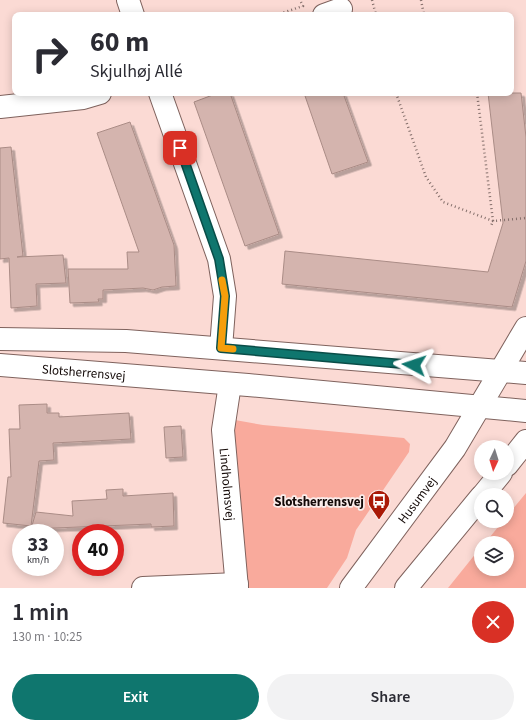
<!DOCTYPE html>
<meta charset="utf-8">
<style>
:root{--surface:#fff;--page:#f2f2f3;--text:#2b2b33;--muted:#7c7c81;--accent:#0f766e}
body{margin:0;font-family:"Source Sans 3",sans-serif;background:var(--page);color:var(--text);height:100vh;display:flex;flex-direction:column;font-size:15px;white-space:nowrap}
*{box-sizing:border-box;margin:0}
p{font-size:13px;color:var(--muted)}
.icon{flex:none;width:22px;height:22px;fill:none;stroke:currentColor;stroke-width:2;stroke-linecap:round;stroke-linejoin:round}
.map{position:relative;height:588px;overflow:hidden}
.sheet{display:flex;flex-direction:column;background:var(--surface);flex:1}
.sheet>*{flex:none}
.guide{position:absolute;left:12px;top:12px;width:502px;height:84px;border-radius:8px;box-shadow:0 2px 10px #0003;background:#fff;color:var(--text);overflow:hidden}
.needle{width:26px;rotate:184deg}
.controls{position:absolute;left:474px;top:440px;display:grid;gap:8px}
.controls a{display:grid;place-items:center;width:40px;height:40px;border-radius:50%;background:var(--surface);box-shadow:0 2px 10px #0003;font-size:20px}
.speed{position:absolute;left:12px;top:524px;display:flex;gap:8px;font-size:20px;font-weight:700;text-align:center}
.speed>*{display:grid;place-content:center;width:52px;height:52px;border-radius:50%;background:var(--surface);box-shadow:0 2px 10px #0003;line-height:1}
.speed small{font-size:10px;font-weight:400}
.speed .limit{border:6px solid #d22;background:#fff;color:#111}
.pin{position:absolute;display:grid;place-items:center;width:34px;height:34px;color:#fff;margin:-17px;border-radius:8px;box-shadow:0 2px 6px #0006}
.me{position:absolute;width:44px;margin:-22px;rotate:275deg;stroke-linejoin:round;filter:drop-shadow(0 0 3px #0008)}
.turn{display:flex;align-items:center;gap:14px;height:84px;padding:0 12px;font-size:18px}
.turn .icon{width:52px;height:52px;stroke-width:2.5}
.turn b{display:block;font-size:28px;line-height:34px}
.round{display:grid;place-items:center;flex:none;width:42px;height:42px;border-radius:21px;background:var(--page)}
.overview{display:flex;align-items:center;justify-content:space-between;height:68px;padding:0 12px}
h1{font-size:24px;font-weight:600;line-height:30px}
.button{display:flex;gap:8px;margin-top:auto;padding:8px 12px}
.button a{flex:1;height:46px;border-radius:24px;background:var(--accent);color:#fff;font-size:16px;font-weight:600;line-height:46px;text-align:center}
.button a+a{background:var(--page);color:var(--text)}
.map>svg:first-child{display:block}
.green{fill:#f9aa9c}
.building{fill:#d4b4ae;stroke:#aa8c86;filter:url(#shadow)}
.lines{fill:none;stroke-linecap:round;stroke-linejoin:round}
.minor-casing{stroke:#7f625d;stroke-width:24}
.tertiary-casing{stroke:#7f625d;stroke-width:24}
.path{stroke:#846f6b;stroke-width:2.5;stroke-dasharray:1 3;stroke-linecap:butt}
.minor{stroke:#fff;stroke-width:22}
.tertiary{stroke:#fff;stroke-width:22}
.route-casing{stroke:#0a4d48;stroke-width:10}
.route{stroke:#0f766e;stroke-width:7}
.slow{stroke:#f59e0b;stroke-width:7}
.labels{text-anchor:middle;stroke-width:3.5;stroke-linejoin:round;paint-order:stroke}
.street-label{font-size:13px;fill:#130907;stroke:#faecea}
.poi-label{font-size:13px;font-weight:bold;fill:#130907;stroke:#faecea;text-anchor:end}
</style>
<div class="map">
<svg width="526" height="588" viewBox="0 0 526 588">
<defs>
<filter id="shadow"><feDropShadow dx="3.5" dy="3.5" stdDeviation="0" flood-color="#0004"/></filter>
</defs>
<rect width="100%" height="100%" fill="#fbdad4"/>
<path class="green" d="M235,420L263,425L404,438L410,444L409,452L356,530L347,558L327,588H246L233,450Z
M526,493V588H448L481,547V569H507V543H485L503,521H507V516Z"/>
<path class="building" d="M218,93H230L279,234L245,246L194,102Z
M304,93H343L368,162L332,174Z
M488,93H521L526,137V261L512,307L282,284L285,251L488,272L503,223Z
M130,122L174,245L176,286L162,287L153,290L143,288L103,290V299H98L99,302L70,303L68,269H128L127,252H139L97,133Z
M11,147L23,256L17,257L63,255L66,283L36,284L37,306L11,308L9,258L0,259V148Z
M47,404V413H59V417L129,413L131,439L53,443L54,460L39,461L31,526L3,523L8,477H11L9,429H20L19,405Z
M181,426L183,457L166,458L164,427Z
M123,489V496L173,493L174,526L151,527V524L31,529L36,512L73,516L72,501L107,499L106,490Z"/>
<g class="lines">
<g class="minor-casing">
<g id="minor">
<path d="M128,0L133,15"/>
<path d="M324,15L341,9"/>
<path d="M160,93L219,259L225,296L221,348"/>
<path d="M0,107L83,98L100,93"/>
<path id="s1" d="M230,384L223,430L237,588"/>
<path d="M143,588L237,584"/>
</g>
</g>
<g class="tertiary-casing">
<g id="tertiary">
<path d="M0,339L126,341L526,373"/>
<path id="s2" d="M0,365L248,385L526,411"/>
<path d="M507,465L526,441"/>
<path d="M483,495L501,473"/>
<path id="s3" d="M351,588L455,448L526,328"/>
<path d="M406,588L481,497"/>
</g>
</g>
<path class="path" d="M372,0L376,15
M421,0L424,15
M276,15L303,6L300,0
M396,93L426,177L443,202L493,221L526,218
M477,93L493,221L491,226"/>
<use href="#minor" class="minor"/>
<use href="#tertiary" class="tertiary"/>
</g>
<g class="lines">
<g class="route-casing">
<path id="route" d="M180,148L219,259L225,296L221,348L414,365"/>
</g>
<use href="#route" class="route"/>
<path class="slow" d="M222,280L225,296L221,348L233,349"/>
</g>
<defs>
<g id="bus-pin" transform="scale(1.15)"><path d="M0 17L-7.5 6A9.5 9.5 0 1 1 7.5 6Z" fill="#a91907" stroke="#faecea"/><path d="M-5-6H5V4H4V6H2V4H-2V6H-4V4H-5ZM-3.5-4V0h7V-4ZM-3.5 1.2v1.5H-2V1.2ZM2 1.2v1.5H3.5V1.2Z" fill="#fff"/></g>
</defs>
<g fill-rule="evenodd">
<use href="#bus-pin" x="379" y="501"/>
</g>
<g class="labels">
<g class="street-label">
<text dy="5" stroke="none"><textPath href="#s2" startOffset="84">Slotsherrensvej</textPath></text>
<text dy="5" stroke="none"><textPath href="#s1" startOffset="101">Lindholmsvej</textPath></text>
<text dy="5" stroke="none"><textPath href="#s3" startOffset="110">Husumvej</textPath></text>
</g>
<g class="poi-label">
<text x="364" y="506">Slotsherrensvej</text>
</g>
</g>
</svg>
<div class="controls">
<a><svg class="needle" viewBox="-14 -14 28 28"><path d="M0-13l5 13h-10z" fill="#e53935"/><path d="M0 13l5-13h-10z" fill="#7c7c81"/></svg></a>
<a><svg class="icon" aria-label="search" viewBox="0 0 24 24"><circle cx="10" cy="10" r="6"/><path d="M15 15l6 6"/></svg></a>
<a><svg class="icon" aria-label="layers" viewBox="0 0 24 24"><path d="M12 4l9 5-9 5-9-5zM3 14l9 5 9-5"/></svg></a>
</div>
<div class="speed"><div>33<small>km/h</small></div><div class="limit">40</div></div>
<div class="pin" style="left:180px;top:148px;background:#d93025"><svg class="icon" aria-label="arrive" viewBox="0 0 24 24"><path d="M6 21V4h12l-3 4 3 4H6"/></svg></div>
<svg class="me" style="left:414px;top:365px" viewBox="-20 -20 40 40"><path d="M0-17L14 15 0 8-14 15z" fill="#0f766e" stroke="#fff" stroke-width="4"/></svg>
<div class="guide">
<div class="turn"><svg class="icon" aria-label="right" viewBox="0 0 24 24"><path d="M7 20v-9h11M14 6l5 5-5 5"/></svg><div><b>60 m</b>Skjulhøj Allé</div></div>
</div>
</div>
<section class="sheet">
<div class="overview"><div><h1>1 min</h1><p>130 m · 10:25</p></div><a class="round" style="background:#d93025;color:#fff"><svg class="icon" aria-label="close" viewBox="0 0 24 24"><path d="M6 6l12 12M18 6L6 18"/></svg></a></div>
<div class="button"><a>Exit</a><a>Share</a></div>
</section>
